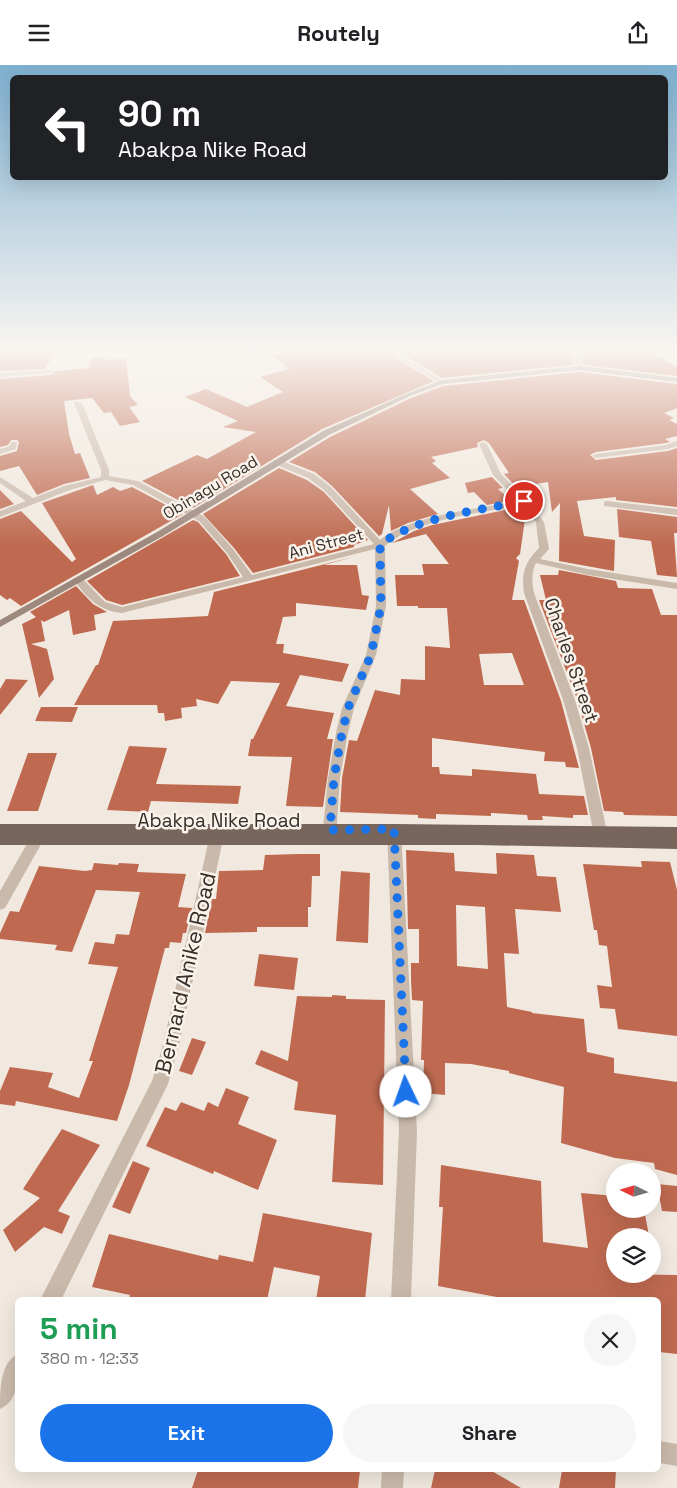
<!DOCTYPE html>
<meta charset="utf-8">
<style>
:root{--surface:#fff;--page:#f6f6f6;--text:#202124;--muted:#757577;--accent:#1a73e8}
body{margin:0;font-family:"Space Grotesk",sans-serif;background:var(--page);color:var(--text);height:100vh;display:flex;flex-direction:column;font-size:19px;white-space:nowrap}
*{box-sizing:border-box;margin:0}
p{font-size:16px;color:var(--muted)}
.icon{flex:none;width:28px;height:28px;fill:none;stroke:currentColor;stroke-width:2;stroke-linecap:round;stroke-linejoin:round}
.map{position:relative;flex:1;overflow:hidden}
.sheet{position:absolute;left:15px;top:1232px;width:646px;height:175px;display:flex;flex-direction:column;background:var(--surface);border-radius:8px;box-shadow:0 5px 20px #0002}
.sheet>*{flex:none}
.guide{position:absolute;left:10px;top:10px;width:658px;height:105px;border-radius:8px;box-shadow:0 5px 20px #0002;background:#202124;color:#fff;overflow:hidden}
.needle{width:32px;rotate:275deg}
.buttons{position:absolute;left:606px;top:1098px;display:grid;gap:10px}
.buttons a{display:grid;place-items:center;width:55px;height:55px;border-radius:50%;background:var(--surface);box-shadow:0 5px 20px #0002;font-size:25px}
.pin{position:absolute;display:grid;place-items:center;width:42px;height:42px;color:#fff;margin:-21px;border:2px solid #fff;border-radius:50%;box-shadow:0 1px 5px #0007}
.me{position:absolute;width:55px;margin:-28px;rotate:357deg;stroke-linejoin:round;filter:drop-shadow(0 0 4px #0008)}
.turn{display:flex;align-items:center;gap:18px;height:105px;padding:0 25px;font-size:22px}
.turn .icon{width:65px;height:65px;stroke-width:2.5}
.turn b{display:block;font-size:35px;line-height:42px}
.round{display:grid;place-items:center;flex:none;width:52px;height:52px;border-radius:26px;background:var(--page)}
.overview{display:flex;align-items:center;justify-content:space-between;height:85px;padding:0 25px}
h1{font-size:30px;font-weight:700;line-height:38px;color:#1e9e55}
.primary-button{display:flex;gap:10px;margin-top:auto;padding:10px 25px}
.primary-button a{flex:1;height:58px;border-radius:30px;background:var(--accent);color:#fff;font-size:20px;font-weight:700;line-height:58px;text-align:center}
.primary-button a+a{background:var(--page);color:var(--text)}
header{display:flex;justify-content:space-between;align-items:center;height:65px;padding:0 25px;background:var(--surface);font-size:22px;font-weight:700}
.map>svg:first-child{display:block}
.building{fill:#bf6a50;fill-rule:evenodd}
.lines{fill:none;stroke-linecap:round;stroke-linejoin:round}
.street{fill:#c9b9ab;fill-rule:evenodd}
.secondary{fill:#9d887d;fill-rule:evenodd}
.primary{fill:#78655c;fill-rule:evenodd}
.route{stroke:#1a73e8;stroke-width:9;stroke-dasharray:0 16.2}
.labels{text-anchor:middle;stroke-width:5;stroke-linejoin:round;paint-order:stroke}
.far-street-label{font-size:16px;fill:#372e2a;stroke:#f9f3eb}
.street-label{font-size:19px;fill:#372e2a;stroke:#f9f3eb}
.near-street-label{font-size:22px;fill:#372e2a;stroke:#f9f3eb}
</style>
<header><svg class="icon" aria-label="menu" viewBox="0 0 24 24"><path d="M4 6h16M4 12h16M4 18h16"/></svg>Routely<svg class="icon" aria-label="share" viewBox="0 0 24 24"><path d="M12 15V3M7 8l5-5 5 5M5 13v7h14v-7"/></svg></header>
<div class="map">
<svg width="677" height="1423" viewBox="0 0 677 1423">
<rect width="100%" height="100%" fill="#f1e9df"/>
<path class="building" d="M286,282H379L434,316L322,364L193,443L142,416L197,390L207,394L256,367L223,362L238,356L185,332L206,324L247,342L283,327L260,312L289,304L271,290L292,286Z
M391,282H580L581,283L571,291L574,300L442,313Z
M590,282H669L651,290L667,295L665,296L677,301V311L584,300L581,294L591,285Z
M44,283L55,286L45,304L0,306V284Z
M106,292V295L126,293L130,331L138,340L129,342L140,357L120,361L111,347L104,348L92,333L64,336L69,369L75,389L80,388L90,413L64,419L37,430L19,401L0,406V391L17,386L19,377L17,375H11L8,380L0,382V314L51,310L55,306L89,303L91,293Z
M580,307L677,319V343L664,348L674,353L669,355L677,359V371L665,374L670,377L666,378L596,387L590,390L596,395L668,386L677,383V442L616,435V432L577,436L584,471L615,475L614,506L559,496L560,438L552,447L548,417L516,422L504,409L509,408L489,378L484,375L477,378L478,382L431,392L436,396L432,398L450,413L410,424L438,449L408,458L391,466L389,440L382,469L379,471L332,421L315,407L289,397L330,372L411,333L443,321Z
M279,403L307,415L324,427L368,475L354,480V482L253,508L234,483L203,449Z
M492,412L503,423L498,424L507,432L505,433L508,436L487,440L474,427L468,428L465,418Z
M93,420L97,430L113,422L120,426L132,422L183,449L21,541L10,533L7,535L0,530V454L21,446L72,497L76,494L42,438Z
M0,425L14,439L0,444Z
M515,443L525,454L520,489L516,493L519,496L512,535H524L561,636L579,703L566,702L565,697L544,696L545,687L432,673V702H439L440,709L472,711V704L536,709L539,729L584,731L588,750H573V753L542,751L543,755H528L527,750L491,748V751L436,749V754L418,753V750L340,747L342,713L349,675L357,676L375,625L400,630L401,614L425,615V581L450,583L447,543H418V541H397L395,510H424L422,499H449L426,469L392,478L414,466L432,460ZM512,588L524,620H484L479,589Z
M617,444L677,452V468H674L677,512L657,510L651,476L619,472Z
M193,455L198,457L226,489L240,511L122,540L106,535L87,516Z
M353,492L324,500H357L362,530L369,531L366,545L296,538V551L283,552L276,579H284L283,588L349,599L342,617L300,610L286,641L334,648L327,674H333L323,742L286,741L292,692L248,691L251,674H253L280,618L231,616L218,639L196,634L197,641L181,643L182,653L165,656L164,648H158L157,640H74L96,600H98L113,556L208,551L214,527Z
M559,505L616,516L618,523L652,524L661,550H677V751L624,750L623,747L604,746L591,683L577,634L539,535H546L540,510H558Z
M76,521L93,539L107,547L94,550L96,565L73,570L69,545L44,557L41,555L45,576L31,579L47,584L54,614L39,633L22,559L36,552L30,547Z
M6,614L28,615L0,650V624Z
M41,642H78L72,657L35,656Z
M129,681L167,683L156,719L241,721L238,739L151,736L148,747L107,745Z
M28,688H57L38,746H7Z
M406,785L454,788L455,806L497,809L496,788L534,790L537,811L556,812L561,847L515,844L519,889L504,888L507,942L532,947V948L584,954L587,987L614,993V1008L677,1017V1110L655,1104L654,1098L615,1093L561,1078L564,1022L509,1008V1006L471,999L445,998V1030L423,1028L424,995H421L423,936L412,935L411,915V898H419V864H408ZM456,840L485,842L488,904L457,901Z
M298,789H320V811H312L311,842H308V862H257V867L205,868L212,834H216L219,806L263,805L265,790Z
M641,796L670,797L677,825V971L618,964L615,944L600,943L597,920L612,922L607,881L599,880L597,865H594L583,799L642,802Z
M94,798L118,800L119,798L139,799L137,807L186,809L178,842L192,843L186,868H183L181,878L170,877L169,883H165L129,1020L117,1056L16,1036L15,1041L0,1039V1026L10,1002L53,1008L48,1022L79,1033L93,996H89L118,902L88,899L95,877L114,879L116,869L129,870L140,827L96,825L72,887L55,885L57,880L0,874V868L10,846L19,847L39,801L85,806L92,805Z
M341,806L370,808L368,878L336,876Z
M259,889L298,893L294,925L254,921Z
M332,930L346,931V934L385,935L383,1120L332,1117L336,1050L294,1045L298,1017L255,999L261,985L288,996L297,931L332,932Z
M192,973L206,977L192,1010L179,1006Z
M226,1023L249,1032L238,1059L277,1075L258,1125L214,1106L213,1109L146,1081L165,1042L176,1046L181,1037L204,1046L208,1037L218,1042Z
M62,1064L100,1080L58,1146L70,1151L62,1169L44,1162L15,1187L3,1165L40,1133L23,1124Z
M133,1096L150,1103L130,1149L112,1142Z
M441,1100L541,1116L543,1177L588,1183L581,1128L615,1131V1144H644L649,1171H615V1209L677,1210V1289L659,1287V1235H513L438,1221L443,1142H439Z
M657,1119L677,1121V1147L662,1146Z
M263,1148L372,1168L365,1235H316L320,1211L274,1202L267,1235H129L130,1230L92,1222L109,1169L218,1195L219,1190L253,1197Z
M198,1405H360L358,1423H192Z
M435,1405H490L521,1423H431Z
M562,1405H616L615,1423H559Z"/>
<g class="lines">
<path class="street" d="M188,282H196L193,284Z
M381,282H388L445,317L440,318Z
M582,282H588L590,284L579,293L583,303L580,305L577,303L573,292L583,284Z
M53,305V307L51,308L0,312V308Z
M75,336L82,338L109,405V411L138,416L205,452L233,484L252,510L374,479L325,426L308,413L274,399V395H280L314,409L331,422L380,475C410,450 479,444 518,436L493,410L479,379L483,377L487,379L501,409L527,435L544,457L549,484L540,494L588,504L677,518V524L588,510L536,498C531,508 532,517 534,528L575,635L589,683L609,776L607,780L602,782L597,780L595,776L577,683L563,635L524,528C521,508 525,497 539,483L536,457L522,440C481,448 416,454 385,481L386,541L376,590L354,643L348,668L340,713L336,774L334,778L329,780L324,778L322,774L328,713L336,668L342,643L366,590L376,541L375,484L122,548C99,546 87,533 74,515L76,513H82L105,537L122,542L243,512L227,488L199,456L133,420L105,415L70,425L0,452V446L26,436L0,418V412L33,433L64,421L101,412V405L74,338Z
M677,376V381L668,384L596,393L592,391L596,389L666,380Z
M11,377H17L16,384L0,389V384L10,381Z
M607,436L677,444V450L604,441V437Z
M394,759L399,760L401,764L417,1066L411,1235H391L399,1066L387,764L389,760Z
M218,760L223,761L225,765L179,980L168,1019L61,1235H40L152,1016L163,980L211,765L213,761Z
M41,762L46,763L48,767L5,843L0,845V826L36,763Z
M18,1289C18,1308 21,1335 0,1344C0,1325 0,1297 18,1289Z
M659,1376L677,1379V1401L659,1398Z
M382,1405H404L403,1423H381Z"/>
<path class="secondary" d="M580,301L677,313V317L580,305L443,319L410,331L329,370L163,471L0,562V555L157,467L323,366L406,329L442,315Z"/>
<path class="primary" d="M0,759H394L677,762V772H674H677V784L478,780H0Z"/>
</g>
<linearGradient id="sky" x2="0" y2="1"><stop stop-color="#7eb0d0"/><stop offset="0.59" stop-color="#f9f5f1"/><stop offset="1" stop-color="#f9f5f1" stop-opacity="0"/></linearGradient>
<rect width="677" height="481" fill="url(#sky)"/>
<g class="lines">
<path class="route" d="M406,1027L394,764L330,765L334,713L342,668L348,643L371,590L381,541L380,480C417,451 478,446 524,436"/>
</g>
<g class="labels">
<g class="far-street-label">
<text transform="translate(210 422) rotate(-31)" y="6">Obinagu Road</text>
<text transform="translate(326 478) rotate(-15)" y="6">Ani Street</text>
</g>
<g class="street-label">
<text transform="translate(572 595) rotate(71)" y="7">Charles Street</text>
<text x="219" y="762">Abakpa Nike Road</text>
</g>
<g class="near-street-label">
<text transform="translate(185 908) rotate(-77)" y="8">Bernard Anike Road</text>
</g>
</g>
</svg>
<div class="buttons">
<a><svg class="needle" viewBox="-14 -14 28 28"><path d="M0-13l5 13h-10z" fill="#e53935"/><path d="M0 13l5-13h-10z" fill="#757577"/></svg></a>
<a><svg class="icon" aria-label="layers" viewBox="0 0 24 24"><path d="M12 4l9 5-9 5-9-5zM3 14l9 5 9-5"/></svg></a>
</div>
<div class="pin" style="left:524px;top:436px;background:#d93025"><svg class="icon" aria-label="arrive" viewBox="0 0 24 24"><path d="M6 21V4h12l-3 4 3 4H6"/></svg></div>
<svg class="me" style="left:406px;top:1027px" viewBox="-20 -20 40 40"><circle r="19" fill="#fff"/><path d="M0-13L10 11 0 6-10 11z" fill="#1a73e8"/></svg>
<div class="guide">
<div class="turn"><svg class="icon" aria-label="left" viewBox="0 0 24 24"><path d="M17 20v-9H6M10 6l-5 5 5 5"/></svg><div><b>90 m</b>Abakpa Nike Road</div></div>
</div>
<section class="sheet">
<div class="overview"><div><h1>5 min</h1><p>380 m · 12:33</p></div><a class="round"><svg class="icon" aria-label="close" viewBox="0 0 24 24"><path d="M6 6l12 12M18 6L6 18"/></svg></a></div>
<div class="primary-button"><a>Exit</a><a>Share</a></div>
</section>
</div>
